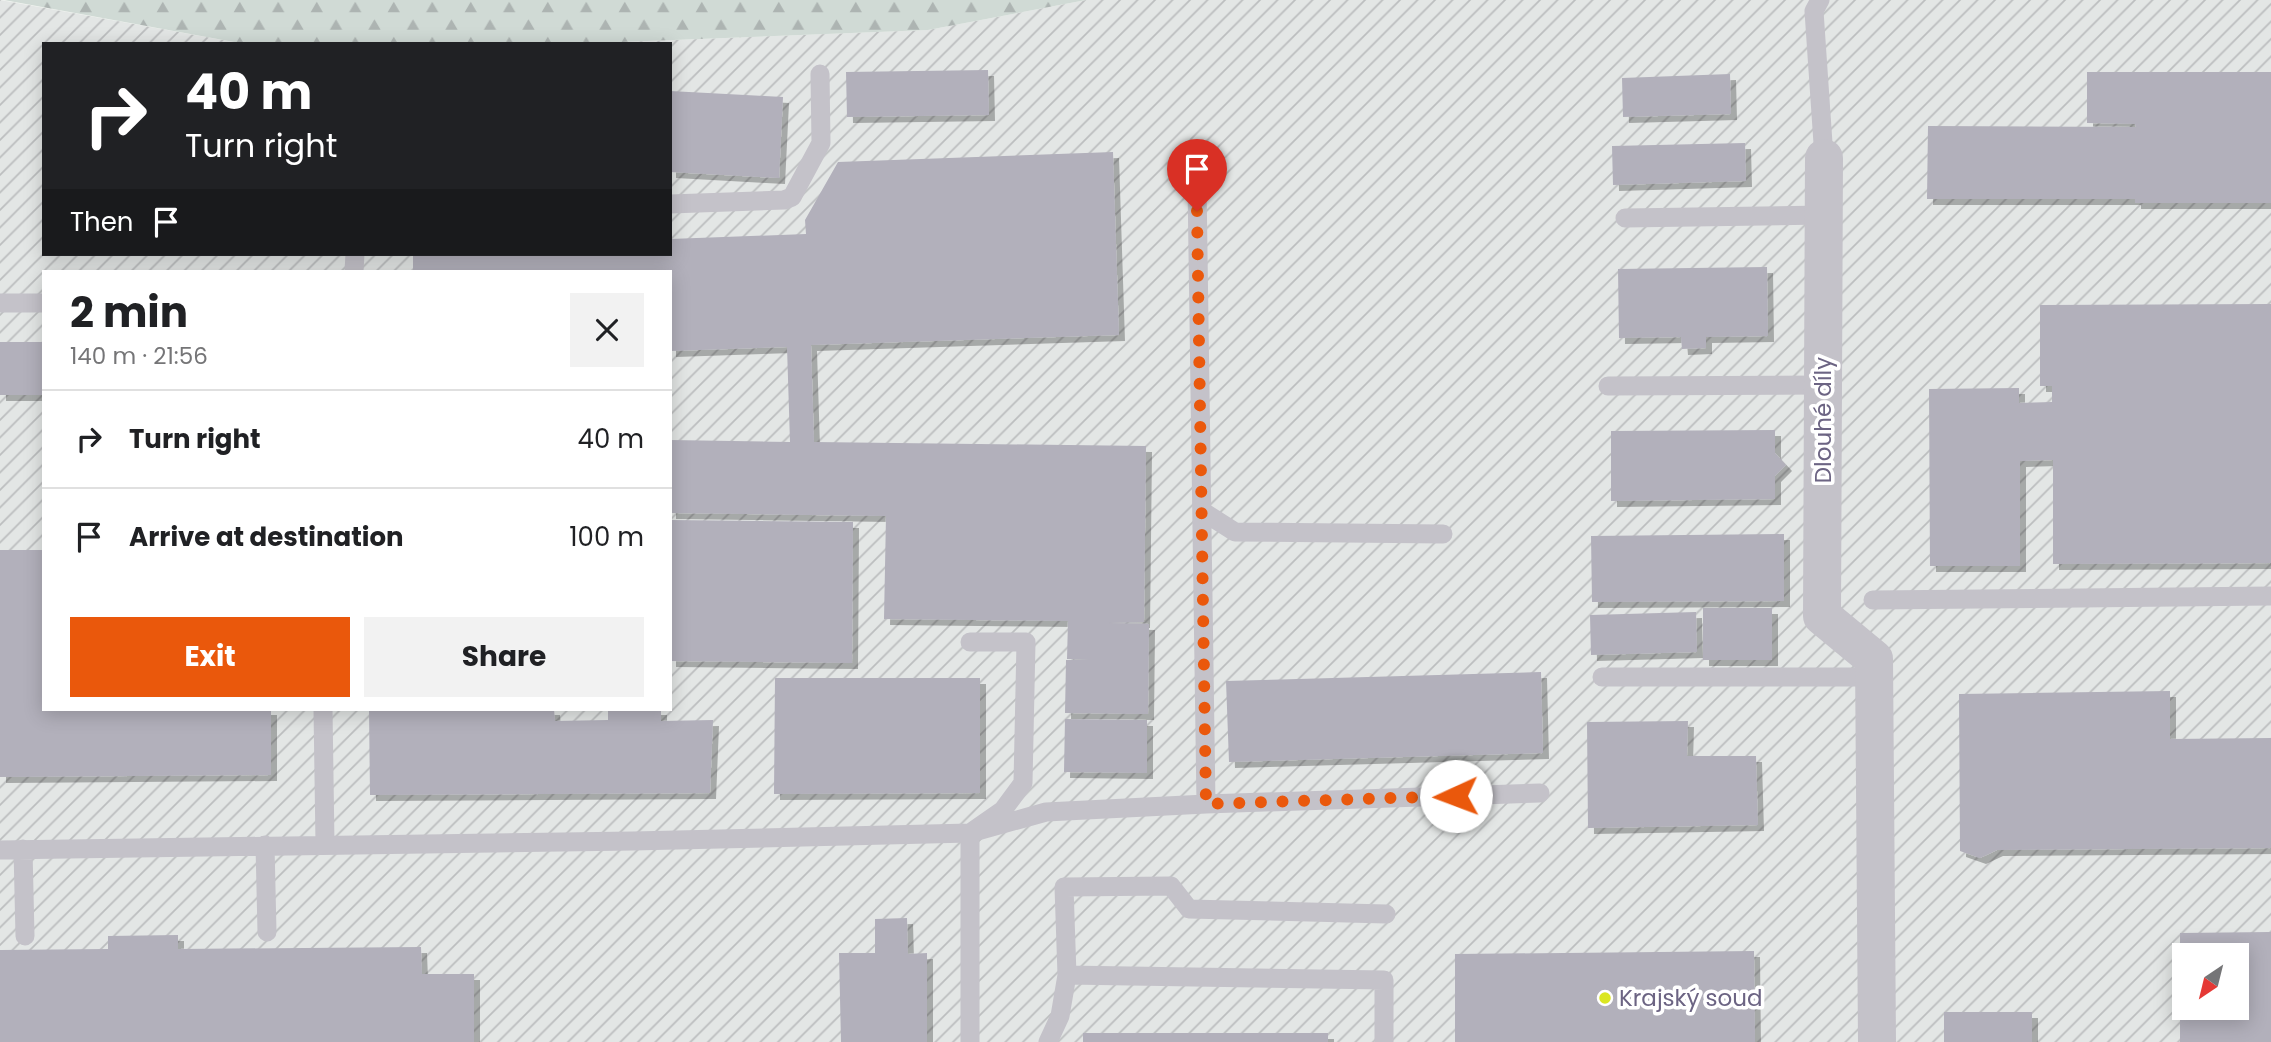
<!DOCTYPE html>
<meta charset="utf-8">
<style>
:root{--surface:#fff;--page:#f2f2f2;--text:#202124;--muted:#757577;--line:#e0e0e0;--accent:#ea580c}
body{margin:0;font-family:Poppins,sans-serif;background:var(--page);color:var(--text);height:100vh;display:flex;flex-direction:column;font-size:26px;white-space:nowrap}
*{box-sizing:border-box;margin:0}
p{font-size:23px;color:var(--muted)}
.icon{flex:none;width:38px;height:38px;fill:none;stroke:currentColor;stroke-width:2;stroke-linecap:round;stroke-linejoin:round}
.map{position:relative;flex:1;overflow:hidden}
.sheet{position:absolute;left:42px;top:270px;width:630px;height:441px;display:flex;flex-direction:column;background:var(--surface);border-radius:0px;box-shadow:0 4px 18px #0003}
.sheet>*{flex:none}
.top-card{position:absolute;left:42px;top:42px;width:630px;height:214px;border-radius:0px;box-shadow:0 4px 18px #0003;background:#202124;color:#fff;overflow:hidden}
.needle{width:46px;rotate:215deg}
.fabs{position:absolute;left:2172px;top:943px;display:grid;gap:14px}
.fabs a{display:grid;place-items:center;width:77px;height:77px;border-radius:0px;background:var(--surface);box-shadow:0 4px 18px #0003;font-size:35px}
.pin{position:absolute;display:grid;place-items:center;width:60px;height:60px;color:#fff;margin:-72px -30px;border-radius:50% 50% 50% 0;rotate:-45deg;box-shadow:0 0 7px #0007}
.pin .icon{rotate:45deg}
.me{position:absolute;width:77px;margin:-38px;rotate:268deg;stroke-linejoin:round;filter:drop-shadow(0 0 5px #0008)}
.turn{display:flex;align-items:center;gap:24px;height:147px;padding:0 28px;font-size:32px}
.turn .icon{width:91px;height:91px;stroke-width:2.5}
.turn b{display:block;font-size:49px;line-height:60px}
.then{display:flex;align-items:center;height:66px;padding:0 28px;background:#0003;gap:14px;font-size:26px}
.round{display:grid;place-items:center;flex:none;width:74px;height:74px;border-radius:0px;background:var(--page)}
.summary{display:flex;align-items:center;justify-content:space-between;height:119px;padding:0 28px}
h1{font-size:42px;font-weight:700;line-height:52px}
.primary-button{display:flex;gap:14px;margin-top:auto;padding:14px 28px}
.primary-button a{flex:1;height:80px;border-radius:0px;background:var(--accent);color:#fff;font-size:28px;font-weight:700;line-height:80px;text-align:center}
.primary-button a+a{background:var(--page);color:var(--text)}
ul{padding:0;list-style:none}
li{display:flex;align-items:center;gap:21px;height:98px;padding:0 28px;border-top:2px solid var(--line)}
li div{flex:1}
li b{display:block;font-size:26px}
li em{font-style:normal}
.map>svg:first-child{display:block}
.industrial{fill:url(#industrial-furrows);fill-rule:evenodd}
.forest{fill:url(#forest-firs)}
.building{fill:#b2b0bb;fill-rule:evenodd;filter:url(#shadow)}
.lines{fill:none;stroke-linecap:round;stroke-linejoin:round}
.lane{stroke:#c4c2c9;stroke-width:19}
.street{stroke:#c4c2c9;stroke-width:38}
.route{stroke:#ea580c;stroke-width:12;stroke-dasharray:0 21.6}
.poi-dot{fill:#dbe621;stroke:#fff;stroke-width:2.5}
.labels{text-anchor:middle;stroke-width:7;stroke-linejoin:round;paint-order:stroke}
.street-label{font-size:23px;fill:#6c6483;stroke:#fff}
.poi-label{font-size:23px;fill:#6c6483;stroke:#fff;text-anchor:start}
</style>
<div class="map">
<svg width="2271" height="1042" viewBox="0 0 2271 1042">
<defs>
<pattern id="industrial-furrows" width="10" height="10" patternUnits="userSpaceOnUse" patternTransform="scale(1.75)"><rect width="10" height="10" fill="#e3e6e5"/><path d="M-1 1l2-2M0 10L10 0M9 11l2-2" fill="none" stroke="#bcbebf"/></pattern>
<pattern id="forest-firs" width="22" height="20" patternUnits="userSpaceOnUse" patternTransform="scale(1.75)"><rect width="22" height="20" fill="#d0dad5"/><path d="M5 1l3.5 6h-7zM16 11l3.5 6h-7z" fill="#adb4b2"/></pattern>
<filter id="shadow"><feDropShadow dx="6" dy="6" stdDeviation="0" flood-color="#0004"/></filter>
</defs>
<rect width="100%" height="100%" fill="#f2f5f1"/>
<path class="industrial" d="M0,0L245,44H44V254H670V44H570L928,30L1086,0H2271V1042H0ZM44,271H670V709H44ZM2184,956H2236V1008H2184Z"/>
<path class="forest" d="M4,0H1086L928,30L570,44H245Z"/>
<path class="building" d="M988,70L989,115L847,117L846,72Z
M2087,72H2271V203H2135V199H1927L1928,126L2136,127L2135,124L2087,123Z
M1730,74L1731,114L1623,117L1622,78Z
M670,91L783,97L779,178L670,172Z
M1745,143L1746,181L1613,185L1612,146Z
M1113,152L1119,335L811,345L814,442L1146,446L1144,622L1109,623L1149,624L1148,714L1065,713L1066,660H1089L1067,659L1068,621L884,619L886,516L670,513V440L790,442L787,347L670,351V271H413V254H670V239L806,234L805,220L838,162Z
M1767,267L1768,336L1706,337V348L1682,349L1681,337L1619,338L1618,269Z
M2271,304V563L2053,564V460L2020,461V566H1930L1929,389L2019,388V403L2052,402V386H2040V305Z
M0,342H44V395H0Z
M1775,430V453L1786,465L1775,476V499L1611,501V431Z
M670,520L853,522L852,663L670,661Z
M1784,534V601L1592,602L1591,536Z
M0,550H44V709H271V775L0,777Z
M1703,608H1772V660H1703Z
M1696,612L1697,652L1591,655L1590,615Z
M1541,672L1543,753L1229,762L1226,681Z
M775,678H980V793L774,794Z
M2170,691V739L2271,738V848L1997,850L1980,858L1960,851L1959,694Z
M369,709H554L555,721L608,720V709H661V721L713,720L710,793L370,795Z
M1065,719L1147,720V773L1064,772Z
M1688,721L1687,756H1756L1758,825L1588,828L1587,722Z
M907,918L908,954L927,953V1042H841L839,953H875V919Z
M2271,932V1042H2180V933ZM2184,956H2236V1008H2184Z
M178,935V949L421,947L422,974H474V1042H0V950L108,949V936Z
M1754,951L1755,1042H1455V954Z
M1944,1012H2032V1042H1944Z
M1083,1033H1328V1042H1083Z"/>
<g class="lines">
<path class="lane" d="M1820,0L1814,11L1824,158
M670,204L784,200L792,197L821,143L820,74
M1625,218L1824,215
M354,271L355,254
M0,303H44
M1608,386L1823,385
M1202,511L1235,532L1443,534
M1873,600L2271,596
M1602,677H1874
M323,709L325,844
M1206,804L1540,793
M265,845L267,932
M23,849L25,936
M0,850L633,841L970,833L1003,810L1023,783L1026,642H970
M1067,975L1064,887L1171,886L1189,909L1386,914
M970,1042V833L1046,812L1206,804L1197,184
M1048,1042L1060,1016L1067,975L1384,980V1042"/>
<path class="street" d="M1824,158L1822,616L1874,659L1877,1042"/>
</g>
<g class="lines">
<path class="route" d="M1197,211L1206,804L1456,796"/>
</g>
<circle class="poi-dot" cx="1605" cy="998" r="7"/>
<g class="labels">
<g class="street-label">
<text transform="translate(1823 420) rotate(-90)" y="8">Dlouhé díly</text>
</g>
<g class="poi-label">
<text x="1619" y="1006">Krajský soud</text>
</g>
</g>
</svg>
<div class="fabs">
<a><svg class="needle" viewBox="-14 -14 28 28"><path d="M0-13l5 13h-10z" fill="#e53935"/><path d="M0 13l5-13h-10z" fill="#757577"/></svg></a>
</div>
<div class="pin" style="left:1197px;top:211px;background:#d93025"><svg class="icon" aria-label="arrive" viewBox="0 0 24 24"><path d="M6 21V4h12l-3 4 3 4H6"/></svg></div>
<svg class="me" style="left:1456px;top:796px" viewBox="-20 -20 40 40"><circle r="19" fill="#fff"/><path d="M0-13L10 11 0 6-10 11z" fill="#ea580c"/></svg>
<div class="top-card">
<div class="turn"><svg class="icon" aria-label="right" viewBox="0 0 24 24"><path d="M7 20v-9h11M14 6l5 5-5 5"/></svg><div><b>40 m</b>Turn right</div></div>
<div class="then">Then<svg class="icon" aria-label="arrive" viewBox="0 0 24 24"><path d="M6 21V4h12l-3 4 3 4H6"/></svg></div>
</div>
<section class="sheet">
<div class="summary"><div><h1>2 min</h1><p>140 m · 21:56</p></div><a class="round"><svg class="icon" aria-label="close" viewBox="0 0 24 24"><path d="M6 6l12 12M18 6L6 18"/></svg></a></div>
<ul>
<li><svg class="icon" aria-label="right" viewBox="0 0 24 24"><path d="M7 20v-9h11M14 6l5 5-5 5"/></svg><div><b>Turn right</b></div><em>40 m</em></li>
<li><svg class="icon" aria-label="arrive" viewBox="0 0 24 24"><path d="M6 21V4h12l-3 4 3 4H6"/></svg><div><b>Arrive at destination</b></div><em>100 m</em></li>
</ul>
<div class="primary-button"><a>Exit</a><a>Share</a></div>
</section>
</div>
